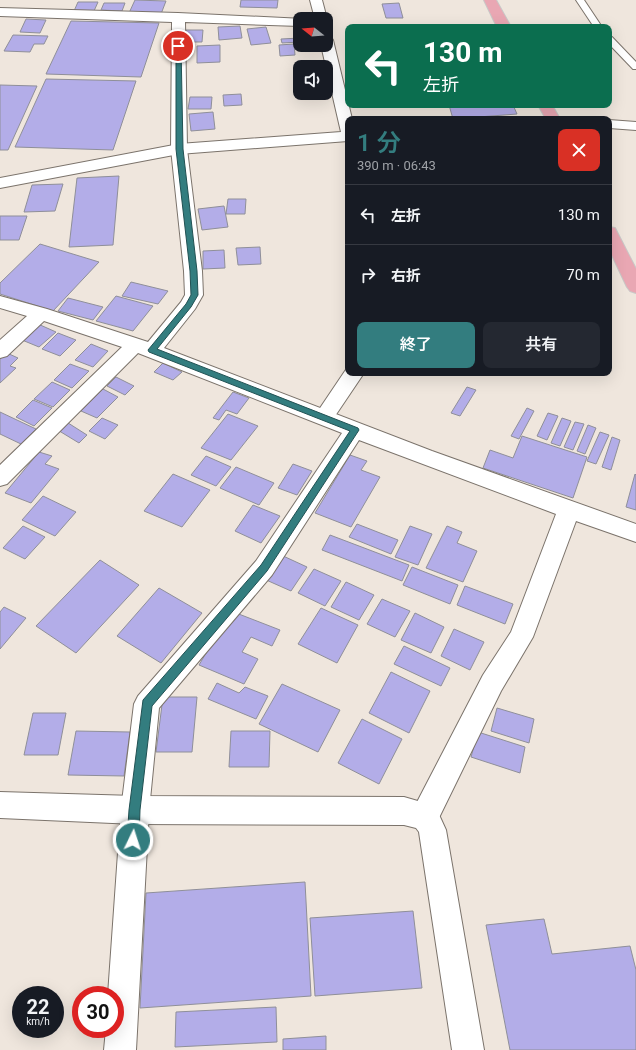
<!DOCTYPE html>
<html lang="ja">
<meta charset="utf-8">
<style>
:root{--surface:#171b24;--page:#242831;--text:#f1f3f6;--muted:#9ea1a6;--line:#363941;--accent:#337d7f}
body{margin:0;font-family:Roboto,"Noto Sans JP",sans-serif;background:var(--page);color:var(--text);height:100vh;display:flex;flex-direction:column;font-size:15px;white-space:nowrap}
*{box-sizing:border-box;margin:0}
p{font-size:13px;color:var(--muted)}
.icon{flex:none;width:22px;height:22px;fill:none;stroke:currentColor;stroke-width:2;stroke-linecap:round;stroke-linejoin:round}
.map{position:relative;flex:1;overflow:hidden}
.drawer{position:absolute;left:345px;top:116px;width:267px;height:260px;display:flex;flex-direction:column;background:var(--surface);border-radius:8px;box-shadow:0 4px 16px #0002}
.drawer>*{flex:none}
.top-card{position:absolute;left:345px;top:24px;width:267px;height:84px;border-radius:8px;box-shadow:0 4px 16px #0002;background:#0b6e4f;color:#fff;overflow:hidden}
.needle{width:26px;rotate:287deg}
.tools{position:absolute;left:293px;top:12px;display:grid;gap:8px}
.tools a{display:grid;place-items:center;width:40px;height:40px;border-radius:8px;background:var(--surface);box-shadow:0 4px 16px #0002;font-size:20px}
.speed{position:absolute;left:12px;top:986px;display:flex;gap:8px;font-size:20px;font-weight:700;text-align:center}
.speed>*{display:grid;place-content:center;width:52px;height:52px;border-radius:50%;background:var(--surface);box-shadow:0 4px 16px #0002;line-height:1}
.speed small{font-size:10px;font-weight:400}
.speed .limit{border:6px solid #d22;background:#fff;color:#111}
.pin{position:absolute;display:grid;place-items:center;width:34px;height:34px;color:#fff;margin:-17px;border:2px solid #fff;border-radius:50%;box-shadow:0 1px 4px #0007}
.me{position:absolute;width:44px;margin:-22px;rotate:4deg;stroke-linejoin:round;filter:drop-shadow(0 0 3px #0008)}
.turn{display:flex;align-items:center;gap:14px;height:84px;padding:0 12px;font-size:18px}
.turn .icon{width:52px;height:52px;stroke-width:2.5}
.turn b{display:block;font-size:28px;line-height:34px}
.round{display:grid;place-items:center;flex:none;width:42px;height:42px;border-radius:8px;background:var(--page)}
.headline{display:flex;align-items:center;justify-content:space-between;height:68px;padding:0 12px}
h1{font-size:24px;font-weight:600;line-height:30px;color:var(--accent)}
.action{display:flex;gap:8px;margin-top:auto;padding:8px 12px}
.action a{flex:1;height:46px;border-radius:8px;background:var(--accent);color:#fff;font-size:16px;font-weight:600;line-height:46px;text-align:center}
.action a+a{background:var(--page);color:var(--text)}
ul{padding:0;list-style:none}
li{display:flex;align-items:center;gap:12px;height:60px;padding:0 12px;border-top:1px solid var(--line)}
li div{flex:1}
li b{display:block;font-size:15px}
li em{font-style:normal}
.map>svg:first-child{display:block}
.building{fill:#b3ade8;stroke:#8f8f99}
.lines{fill:none;stroke-linecap:round;stroke-linejoin:round}
.lane-casing{stroke:#7b736b;stroke-width:2}
.street-casing{stroke:#7b736b;stroke-width:2}
.secondary-casing{stroke:#7b736b;stroke-width:2}
.primary-casing{stroke:#c9c8c7;stroke-width:2}
.lane{fill:#fff;fill-rule:evenodd}
.street{fill:#fff;fill-rule:evenodd}
.secondary{fill:#fff;fill-rule:evenodd}
.primary{fill:#e9a7b3;fill-rule:evenodd}
.route{fill:#337d7f;stroke:#215153}
</style>
<div class="map">
<svg width="636" height="1050" viewBox="0 0 636 1050">
<rect width="100%" height="100%" fill="#efe6dd"/>
<path class="building" d="M135,0L166,1L161,14L129,13Z
M241,0H278L277,8L240,7Z
M78,2H98L94,11H74Z
M104,3H125L122,11L101,10Z
M399,3L403,18H386L382,4Z
M26,19L46,20L40,33L20,32Z
M71,21L159,23L141,77L46,74Z
M240,26L242,38L219,40L218,27Z
M266,27L271,43L251,45L247,29Z
M186,30H203L202,42H186Z
M13,35L48,36L44,44H34L30,52L4,51Z
M300,38V42L282,43L281,39Z
M294,44L295,55L280,56L279,45Z
M220,45V62L197,63V46Z
M46,79L136,81L113,150L15,147Z
M0,85L37,86L8,150H0Z
M241,94L242,105L224,106L223,95Z
M190,97H212L211,109H188Z
M449,105H513L517,114L453,119Z
M213,112L215,129L191,131L189,114Z
M119,176L113,245L69,247L77,178Z
M63,184L55,211L24,212L32,185Z
M228,199H246L245,214H226Z
M224,206L228,227L202,230L198,209Z
M0,216H27L19,240H0Z
M40,244L99,262L53,311L0,294V283Z
M260,247L261,264L238,265L236,248Z
M224,250L225,268L203,269V251Z
M131,282L168,291L158,304L122,296Z
M116,296L153,306L133,331L96,321Z
M68,298L103,307L93,320L58,311Z
M38,324L56,332L39,347L22,340Z
M58,333L76,340L60,356L42,349Z
M91,344L108,351L93,367L75,360Z
M7,353L18,358L10,366L16,368L0,383V359Z
M163,363L182,372L173,380L154,372Z
M70,364L89,371L72,388L54,380Z
M116,377L134,386L125,395L107,386Z
M52,382L70,390L53,407L34,399Z
M467,387L476,390L460,416L451,413Z
M103,389L118,397L97,418L81,411Z
M233,392L249,398L237,414L226,410L219,420L213,418Z
M33,400L52,408L34,426L16,417Z
M527,408L534,411L519,439L511,436Z
M0,412L36,429L21,444L0,434Z
M548,413L558,416L547,440L537,436Z
M228,414L258,426L231,460L201,448Z
M102,418L118,425L105,439L89,431Z
M562,418L571,421L560,446L551,443Z
M65,421L87,435L79,443L56,429Z
M575,422L584,424L573,450L564,447Z
M588,425L596,428L585,454L577,451Z
M600,432L609,435L596,464L587,461Z
M522,436L587,457L573,498L483,468L490,450L513,458Z
M612,437L620,440L611,470L602,467Z
M39,452L52,456L45,464L59,469L31,503L5,493Z
M350,455L367,461L361,470L380,477L351,527L315,513Z
M206,456L231,467L216,486L191,475Z
M293,464L312,471L297,495L278,488Z
M236,467L274,483L259,505L220,488Z
M173,474L210,490L182,527L144,511Z
M635,474L636,475V510L626,507Z
M43,496L76,512L55,536L22,520Z
M253,505L280,516L261,543L235,531Z
M357,524L398,540L391,554L349,537Z
M23,526L45,537L25,559L3,548Z
M410,526L432,534L418,565L395,557Z
M447,526L462,532L457,543L477,551L463,582L426,568Z
M330,535L409,565L402,581L322,550Z
M281,555L307,567L291,591L264,579Z
M100,560L139,585L76,653L36,626Z
M412,567L458,585L450,604L403,585Z
M314,569L341,581L325,606L298,593Z
M346,582L374,595L359,620L331,607Z
M465,586L513,604L505,624L457,605Z
M159,588L202,613L161,663L117,636Z
M382,599L410,611L395,637L367,624Z
M4,607L26,618L0,649V612Z
M321,608L358,625L337,663L298,644Z
M231,611L280,630L272,646L251,637L242,652L258,659L244,684L199,665Z
M415,613L444,627L431,653L401,640Z
M454,629L484,642L470,670L441,656Z
M404,646L450,668L441,686L394,664Z
M391,672L430,691L409,733L369,713Z
M217,683L239,693L245,687L268,696L256,719L208,699Z
M282,684L340,710L318,752L259,724Z
M163,697H197L192,752H156Z
M497,708L534,719L529,743L491,731Z
M33,713H66L58,755H24Z
M362,719L402,739L379,784L338,763Z
M76,731L130,732L124,776L68,775Z
M231,731H270L269,767H229Z
M478,732L525,747L520,773L471,757Z
M305,882L311,996L140,1008L146,893Z
M413,911L422,988L315,996L310,918Z
M544,919L552,954L630,946L636,970V1050H510L486,925Z
M276,1007L277,1042L175,1047L176,1012Z
M326,1036V1050H283V1039Z"/>
<g class="lines">
<g class="lane-casing">
<path id="lane" d="M576,0H584L602,27H594Z
M609,37H612L636,62V69H633L609,44Z"/>
</g>
<g class="street-casing">
<path id="street" d="M0,8L178,13L304,19H300V26L185,22L187,149L202,271L203,295L195,309L164,348L432,451L636,524V542L576,521L533,637L501,691L435,826L425,830L415,826L411,816L415,806L483,675L511,632L556,514L359,440L272,575L159,708L149,810L136,1050H104L106,1029H115V995H108L121,810L134,704L138,696L256,561L342,433L138,353L7,484L0,486V465L122,347L44,321L7,356L0,358V340L27,316L0,308V296L47,309L148,342L181,302L185,295L184,271L171,149L172,22L0,16Z"/>
</g>
<g class="secondary-casing">
<path id="secondary" d="M310,0H322L327,19L326,21V19H315Z
M326,36L331,37L333,40L352,119H348V141L179,154L0,188V178L179,144L341,132L321,45H326Z
M609,120L636,122V130L609,128Z
M347,368L348,373H364L331,422L324,424L317,422L314,417Z
M0,792L135,796L404,797L435,806L446,830L484,1050H452L419,832L416,828L404,825L135,824L0,818Z"/>
</g>
<g class="primary-casing">
<path id="primary" d="M484,0H496L511,27H497Z
M538,105H552L560,119H546Z
M609,227L615,228L617,232L636,269V293L630,291L627,287L609,249Z"/>
</g>
<use href="#lane" class="lane"/>
<use href="#street" class="street"/>
<use href="#secondary" class="secondary"/>
<use href="#primary" class="primary"/>
</g>
<path class="route" d="M178,45L181,46L183,149L197,271L198,295L191,307L157,349L358,428L359,430L267,571L152,706L140,810L139,840L137,844L133,846L129,844L127,840L129,810L143,700L261,565L350,431L149,352L148,350L186,304L191,295L190,271L176,149V46Z"/>
</svg>
<div class="tools">
<a><svg class="needle" viewBox="-14 -14 28 28"><path d="M0-13l5 13h-10z" fill="#e53935"/><path d="M0 13l5-13h-10z" fill="#9ea1a6"/></svg></a>
<a><svg class="icon" aria-label="sound" viewBox="0 0 24 24"><path d="M4 9h4l5-4v14l-5-4H4zM17 9q2 3 0 6"/></svg></a>
</div>
<div class="speed"><div>22<small>km/h</small></div><div class="limit">30</div></div>
<div class="pin" style="left:178px;top:46px;background:#d93025"><svg class="icon" aria-label="arrive" viewBox="0 0 24 24"><path d="M6 21V4h12l-3 4 3 4H6"/></svg></div>
<svg class="me" style="left:133px;top:840px" viewBox="-20 -20 40 40"><circle r="17" fill="#337d7f" stroke="#fff" stroke-width="3"/><path d="M0-11L8 9 0 5-8 9z" fill="#fff"/></svg>
<div class="top-card">
<div class="turn"><svg class="icon" aria-label="left" viewBox="0 0 24 24"><path d="M17 20v-9H6M10 6l-5 5 5 5"/></svg><div><b>130 m</b>左折</div></div>
</div>
<section class="drawer">
<div class="headline"><div><h1>1 分</h1><p>390 m · 06:43</p></div><a class="round" style="background:#d93025;color:#fff"><svg class="icon" aria-label="close" viewBox="0 0 24 24"><path d="M6 6l12 12M18 6L6 18"/></svg></a></div>
<ul>
<li><svg class="icon" aria-label="left" viewBox="0 0 24 24"><path d="M17 20v-9H6M10 6l-5 5 5 5"/></svg><div><b>左折</b></div><em>130 m</em></li>
<li><svg class="icon" aria-label="right" viewBox="0 0 24 24"><path d="M7 20v-9h11M14 6l5 5-5 5"/></svg><div><b>右折</b></div><em>70 m</em></li>
</ul>
<div class="action"><a>終了</a><a>共有</a></div>
</section>
</div>
